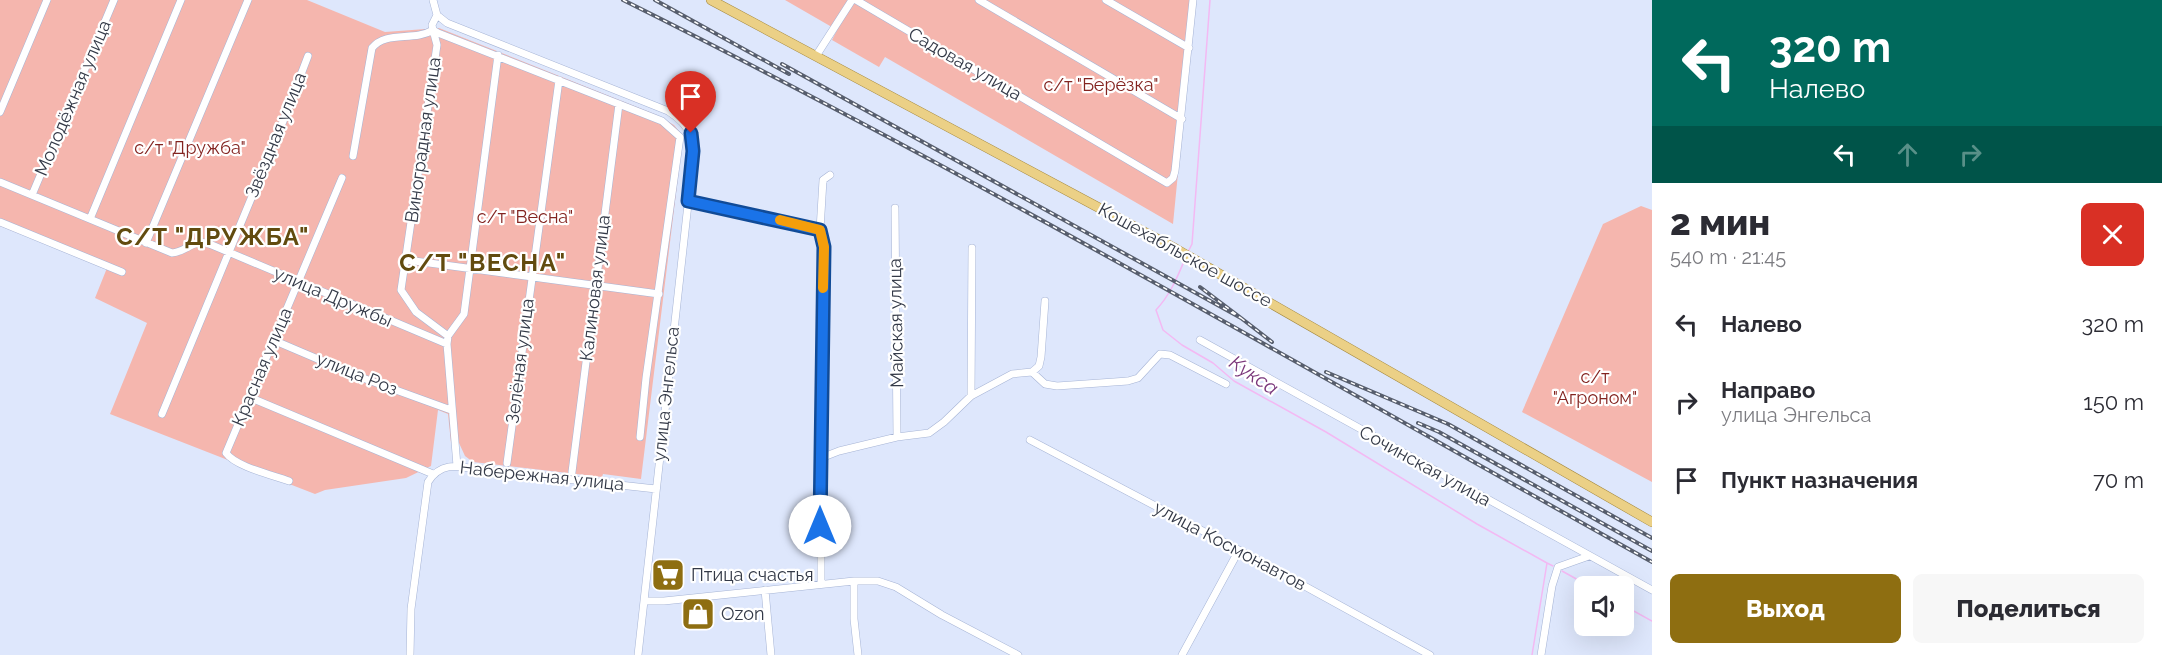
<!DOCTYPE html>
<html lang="ru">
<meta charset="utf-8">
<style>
:root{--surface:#fff;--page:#f7f7f7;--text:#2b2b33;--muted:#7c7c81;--accent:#8e6e11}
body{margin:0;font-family:Raleway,sans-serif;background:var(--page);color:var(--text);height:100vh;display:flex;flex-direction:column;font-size:22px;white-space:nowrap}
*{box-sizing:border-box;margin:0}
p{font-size:20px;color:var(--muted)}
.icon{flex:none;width:33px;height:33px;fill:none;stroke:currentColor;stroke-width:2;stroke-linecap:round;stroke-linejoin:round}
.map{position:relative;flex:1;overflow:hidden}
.side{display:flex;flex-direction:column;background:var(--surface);width:510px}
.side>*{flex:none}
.hud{background:#00695c;color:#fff;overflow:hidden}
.buttons{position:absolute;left:1574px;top:576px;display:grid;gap:12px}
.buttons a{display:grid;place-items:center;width:60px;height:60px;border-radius:9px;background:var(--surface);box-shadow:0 6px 24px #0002;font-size:30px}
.pin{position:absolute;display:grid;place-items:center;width:51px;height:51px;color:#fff;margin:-62px -26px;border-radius:50% 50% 50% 0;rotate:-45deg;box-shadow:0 0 6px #0007}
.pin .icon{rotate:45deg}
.me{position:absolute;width:66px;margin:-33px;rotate:0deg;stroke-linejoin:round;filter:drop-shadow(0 0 4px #0008)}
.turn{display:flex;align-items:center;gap:21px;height:126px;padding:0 18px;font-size:27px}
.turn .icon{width:78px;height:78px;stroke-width:2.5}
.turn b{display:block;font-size:42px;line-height:51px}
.lanes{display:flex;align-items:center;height:57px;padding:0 18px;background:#0003;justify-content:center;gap:30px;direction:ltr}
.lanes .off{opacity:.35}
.round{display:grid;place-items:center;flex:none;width:63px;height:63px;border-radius:9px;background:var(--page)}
.overview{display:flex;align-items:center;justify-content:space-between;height:102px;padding:0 18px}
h1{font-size:36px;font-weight:800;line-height:45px}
.cta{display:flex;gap:12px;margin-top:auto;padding:12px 18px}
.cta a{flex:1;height:69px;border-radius:9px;background:var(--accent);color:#fff;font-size:24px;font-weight:800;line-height:69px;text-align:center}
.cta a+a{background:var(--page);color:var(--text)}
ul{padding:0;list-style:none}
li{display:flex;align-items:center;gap:18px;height:78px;padding:0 18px}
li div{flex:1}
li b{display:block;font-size:22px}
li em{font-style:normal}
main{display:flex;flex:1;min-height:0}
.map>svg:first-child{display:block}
.green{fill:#f5b6ae}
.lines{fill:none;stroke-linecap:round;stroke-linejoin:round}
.stream{stroke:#f3b9f3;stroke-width:1.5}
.minor-casing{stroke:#a6b4d5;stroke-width:8}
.major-casing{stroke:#a2863c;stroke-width:10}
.minor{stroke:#fff;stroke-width:7}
.major{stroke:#ebd086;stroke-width:9}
.rail-casing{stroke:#575e6d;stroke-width:4}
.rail{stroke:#fff;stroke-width:1.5;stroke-dasharray:4.5;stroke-linecap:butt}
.route-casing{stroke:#114b97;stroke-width:15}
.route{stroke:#1a73e8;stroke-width:10}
.slow{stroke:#f59e0b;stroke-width:10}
.labels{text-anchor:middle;stroke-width:4.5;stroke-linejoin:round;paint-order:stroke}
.street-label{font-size:18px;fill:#333947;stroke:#fff}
.park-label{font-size:18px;fill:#832420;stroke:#fff}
.poi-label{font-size:18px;fill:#333947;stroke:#fff;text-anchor:start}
.water-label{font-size:20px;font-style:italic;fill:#7a377b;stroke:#fff}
.district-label{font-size:24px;font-weight:bold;letter-spacing:1.5px;fill:#624b0f;stroke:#fff}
</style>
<main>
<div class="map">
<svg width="1652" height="655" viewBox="0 0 1652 655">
<rect width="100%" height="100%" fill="#dee7fc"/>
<path class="green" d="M0,0H307L385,32L439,28L657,115L674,125L683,136L641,479L603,474L602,477L473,462L465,456L459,443H451L448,414L438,410L431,466L406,478L325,490L315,494L110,414L147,323L95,298L107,268L0,226Z
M785,0H1195L1173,224L885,57L879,67L832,40L837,30Z
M1641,206L1652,210V482L1522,412L1603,224Z"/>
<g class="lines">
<path class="stream" d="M1188,252L1192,244L1210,0
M1185,259C1177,278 1170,295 1156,310L1163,330L1182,345L1213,363L1234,381L1326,432L1477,524L1547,563L1532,655
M1547,563L1553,566
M1562,571L1589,586
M1623,605L1652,621"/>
<g class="minor-casing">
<path id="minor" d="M433,0L437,15L447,23L668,111C693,127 694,139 692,168L638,655
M856,0L1167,183L1173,178L1175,171L1193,0
M979,0L1182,119
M1106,0L1189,48
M437,15L432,25L433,30L438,33L662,121L680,137L646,378L640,437
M816,56L852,0
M0,112L47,0
M353,156L372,48C386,30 414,42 433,30L437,45L401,290L416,312L448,336
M0,182L172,253C186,252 192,240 207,243L447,344
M32,195L114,0
M688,201L803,225L820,230
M895,208L897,437
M90,219L181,0
M0,222L122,272
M146,243L248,0
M407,260L659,294
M273,340L360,377L451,410
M1200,340L1652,590
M1032,372L1039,366L1041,357L1045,301
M971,396L972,248
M249,397L433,474
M162,414L284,119L308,56
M1030,440L1239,550L1430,655
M821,458L839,451L897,437L929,433L944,422L971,396L1012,374L1032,372L1045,384L1057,386L1128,381L1138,378L1160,354L1170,355L1226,384
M507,463L559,80
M457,466L447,344L448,336L464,314L498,55
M572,472L619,104
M289,481C273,475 236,467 226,453L342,178
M854,581V619L858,655
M821,584V458L824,247L820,230L823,180L830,175
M765,590L771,655
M644,601H664L854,581H878L896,587L942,615L1018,655
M410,655L411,609L428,482C440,463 456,465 475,469L656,489
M1182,655L1239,550
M1541,655L1552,586L1558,567L1589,556"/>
</g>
<g class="major-casing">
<path id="major" d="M711,0L1176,249L1652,522"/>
</g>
<use href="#minor" class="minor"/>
<use href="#major" class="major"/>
<g class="rail-casing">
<path id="rail" d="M623,0C973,174 1311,372 1652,562
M655,0L789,74
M782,64L1241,318L1200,287
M1241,318L1272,342
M1326,372L1448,424L1652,538
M1418,423L1439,432L1652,551"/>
</g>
<use href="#rail" class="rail"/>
</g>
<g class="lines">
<g class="route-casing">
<path id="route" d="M691,133L693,151L688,201L820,230L824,247L820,526"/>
</g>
<use href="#route" class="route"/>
<path class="slow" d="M780,220L820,230L824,247L823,288"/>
</g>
<defs>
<g id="supermarket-square" transform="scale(1.725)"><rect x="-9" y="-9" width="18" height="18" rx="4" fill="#8e6e11" stroke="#fff"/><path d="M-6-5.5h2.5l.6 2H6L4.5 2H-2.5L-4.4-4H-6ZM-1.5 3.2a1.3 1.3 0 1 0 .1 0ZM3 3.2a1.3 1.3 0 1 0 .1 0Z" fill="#fff"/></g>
<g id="shop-square" transform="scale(1.725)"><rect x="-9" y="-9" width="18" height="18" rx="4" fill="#8e6e11" stroke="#fff"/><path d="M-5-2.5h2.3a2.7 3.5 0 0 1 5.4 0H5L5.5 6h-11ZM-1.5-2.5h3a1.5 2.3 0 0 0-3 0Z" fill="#fff"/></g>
</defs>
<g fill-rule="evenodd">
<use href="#supermarket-square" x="668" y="575"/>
<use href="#shop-square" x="698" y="614"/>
</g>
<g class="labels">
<g class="street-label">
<text transform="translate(965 64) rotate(30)" y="6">Садовая улица</text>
<text transform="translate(73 98) rotate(-67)" y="6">Молодёжная улица</text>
<text transform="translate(276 135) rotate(-68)" y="6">Звёздная улица</text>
<text transform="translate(423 140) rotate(-82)" y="6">Виноградная улица</text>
<text transform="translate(1185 255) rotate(29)" y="6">Кошехабльское шоссе</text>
<text transform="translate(595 288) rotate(-83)" y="6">Калиновая улица</text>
<text transform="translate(333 297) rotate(23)" y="6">улица Дружбы</text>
<text transform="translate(896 323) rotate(-91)" y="6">Майская улица</text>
<text transform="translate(520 361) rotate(-83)" y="6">Зелёная улица</text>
<text transform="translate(262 367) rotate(-67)" y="6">Красная улица</text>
<text transform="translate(357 374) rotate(22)" y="6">улица Роз</text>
<text transform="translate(666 394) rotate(-84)" y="6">улица Энгельса</text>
<text transform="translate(1425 466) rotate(29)" y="6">Сочинская улица</text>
<text transform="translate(542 476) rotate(6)" y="6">Набережная улица</text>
<text transform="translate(1230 546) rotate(28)" y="6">улица Космонавтов</text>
</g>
<g class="park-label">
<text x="1101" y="91">с/т "Берёзка"</text>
<text x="190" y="154">с/т "Дружба"</text>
<text x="525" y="223">с/т "Весна"</text>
<text x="1595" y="383">с/т<tspan x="1595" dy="21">"Агроном"</tspan></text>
</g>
<g class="poi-label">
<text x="691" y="581">Птица счастья</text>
<text x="721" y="620">Ozon</text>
</g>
<g class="water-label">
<text transform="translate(1254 375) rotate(34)" y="7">Кукса</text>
</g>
<g class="district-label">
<text x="213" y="245">С/Т "ДРУЖБА"</text>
<text x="483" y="271">С/Т "ВЕСНА"</text>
</g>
</g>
</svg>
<div class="buttons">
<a><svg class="icon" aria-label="sound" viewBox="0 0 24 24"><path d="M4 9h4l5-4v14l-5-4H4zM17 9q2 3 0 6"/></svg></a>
</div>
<div class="pin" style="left:691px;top:133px;background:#d93025"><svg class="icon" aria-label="arrive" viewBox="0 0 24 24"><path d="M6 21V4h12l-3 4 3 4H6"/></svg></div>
<svg class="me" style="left:820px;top:526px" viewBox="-20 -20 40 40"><circle r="19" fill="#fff"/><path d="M0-13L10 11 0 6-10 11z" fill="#1a73e8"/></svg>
</div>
<section class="side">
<div class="hud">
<div class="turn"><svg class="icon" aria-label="left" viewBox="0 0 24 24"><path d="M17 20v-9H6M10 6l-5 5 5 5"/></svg><div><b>320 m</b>Налево</div></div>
<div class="lanes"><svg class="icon" aria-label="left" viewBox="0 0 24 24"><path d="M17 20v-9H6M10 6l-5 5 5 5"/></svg><svg class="icon off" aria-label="ahead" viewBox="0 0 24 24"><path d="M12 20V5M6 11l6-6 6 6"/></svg><svg class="icon off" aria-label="right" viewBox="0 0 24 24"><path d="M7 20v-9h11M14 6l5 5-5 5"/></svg></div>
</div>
<div class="overview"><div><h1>2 мин</h1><p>540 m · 21:45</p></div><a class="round" style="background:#d93025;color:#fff"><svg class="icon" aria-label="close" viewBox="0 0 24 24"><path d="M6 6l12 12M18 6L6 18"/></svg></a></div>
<ul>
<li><svg class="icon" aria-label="left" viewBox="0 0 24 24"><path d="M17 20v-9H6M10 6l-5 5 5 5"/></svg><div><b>Налево</b></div><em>320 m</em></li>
<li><svg class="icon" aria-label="right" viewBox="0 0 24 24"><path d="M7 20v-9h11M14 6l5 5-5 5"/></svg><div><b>Направо</b><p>улица Энгельса</p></div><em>150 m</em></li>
<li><svg class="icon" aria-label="arrive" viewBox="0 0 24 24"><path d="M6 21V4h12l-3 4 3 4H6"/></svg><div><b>Пункт назначения</b></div><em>70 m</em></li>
</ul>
<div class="cta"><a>Выход</a><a>Поделиться</a></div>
</section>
</main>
